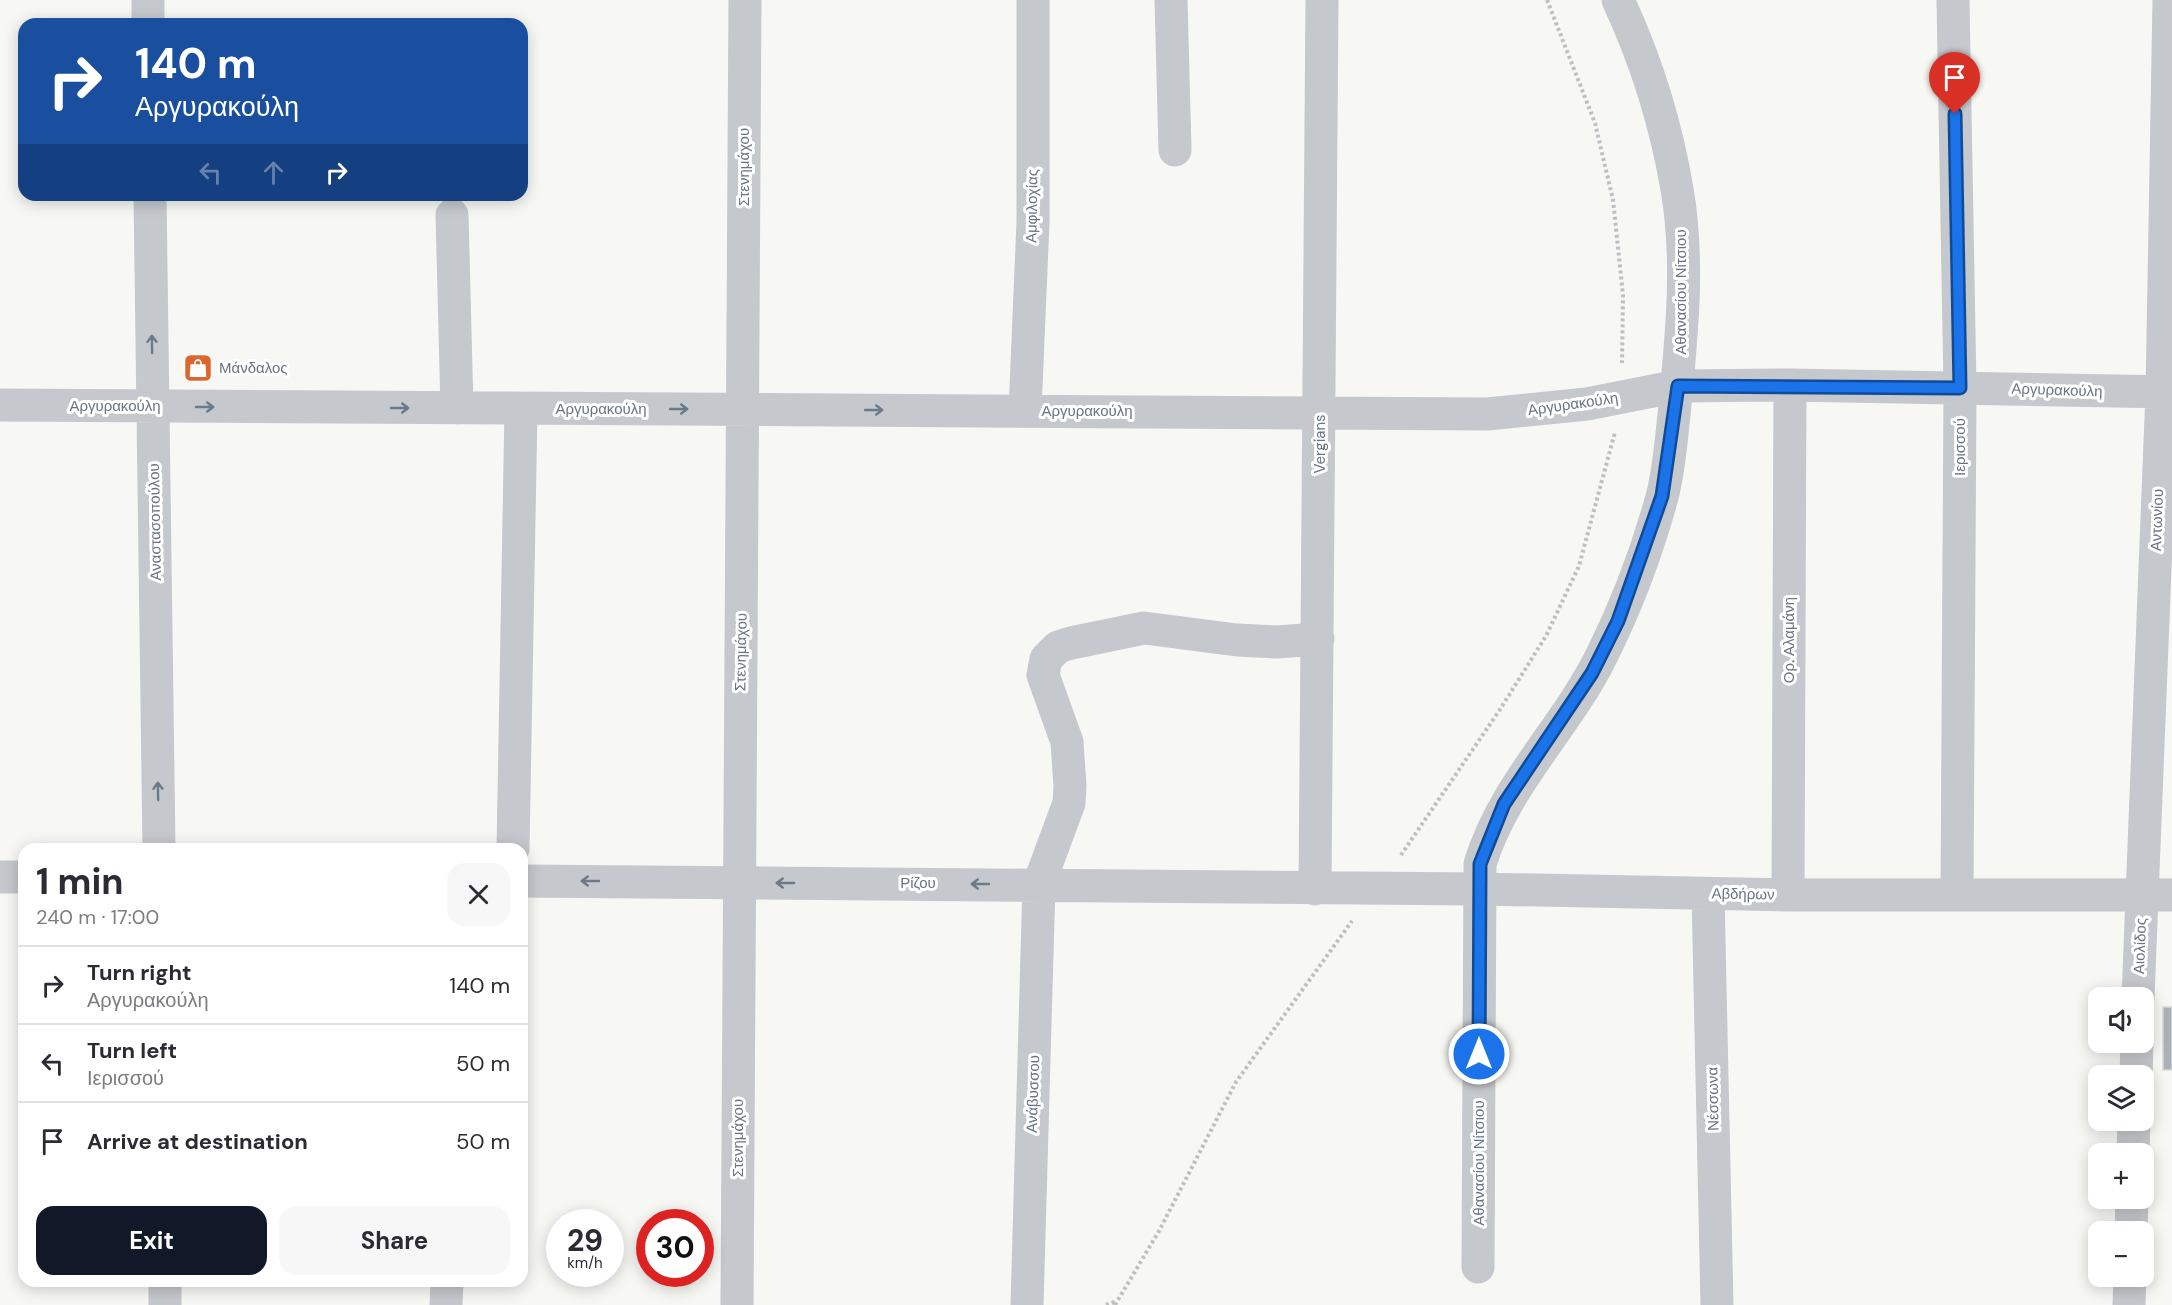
<!DOCTYPE html>
<meta charset="utf-8">
<style>
:root{--surface:#fff;--page:#f7f7f7;--text:#2b2b33;--muted:#7c7c81;--line:#e1e1e2;--accent:#111827}
body{margin:0;font-family:"DM Sans",sans-serif;background:var(--page);color:var(--text);height:100vh;display:flex;flex-direction:column;font-size:22px;white-space:nowrap}
*{box-sizing:border-box;margin:0}
p{font-size:20px;color:var(--muted)}
.icon{flex:none;width:33px;height:33px;fill:none;stroke:currentColor;stroke-width:2;stroke-linecap:round;stroke-linejoin:round}
.map{position:relative;flex:1;overflow:hidden}
.panel{position:absolute;left:18px;top:843px;width:510px;height:444px;display:flex;flex-direction:column;background:var(--surface);border-radius:18px;box-shadow:0 3px 15px #0003}
.panel>*{flex:none}
.banner{position:absolute;left:18px;top:18px;width:510px;height:183px;border-radius:18px;box-shadow:0 3px 15px #0003;background:#1a4fa0;color:#fff;overflow:hidden}
.buttons{position:absolute;left:2088px;top:987px;display:grid;gap:12px}
.buttons a{display:grid;place-items:center;width:66px;height:66px;border-radius:12px;background:var(--surface);box-shadow:0 3px 15px #0003;font-size:30px}
.speed{position:absolute;left:546px;top:1209px;display:flex;gap:12px;font-size:30px;font-weight:700;text-align:center}
.speed>*{display:grid;place-content:center;width:78px;height:78px;border-radius:50%;background:var(--surface);box-shadow:0 3px 15px #0003;line-height:1}
.speed small{font-size:15px;font-weight:400}
.speed .limit{border:9px solid #d22;background:#fff;color:#111}
.pin{position:absolute;display:grid;place-items:center;width:51px;height:51px;color:#fff;margin:-62px -26px;border-radius:50% 50% 50% 0;rotate:-45deg;box-shadow:0 0 6px #0007}
.pin .icon{rotate:45deg}
.me{position:absolute;width:66px;margin:-33px;rotate:0deg;stroke-linejoin:round;filter:drop-shadow(0 0 4px #0008)}
.turn{display:flex;align-items:center;gap:21px;height:126px;padding:0 18px;font-size:27px}
.turn .icon{width:78px;height:78px;stroke-width:2.5}
.turn b{display:block;font-size:42px;line-height:51px}
.lanes{display:flex;align-items:center;height:57px;padding:0 18px;background:#0003;justify-content:center;gap:30px;direction:ltr}
.lanes .off{opacity:.35}
.round{display:grid;place-items:center;flex:none;width:63px;height:63px;border-radius:18px;background:var(--page)}
.summary{display:flex;align-items:center;justify-content:space-between;height:102px;padding:0 18px}
h1{font-size:36px;font-weight:700;line-height:45px}
.action{display:flex;gap:12px;margin-top:auto;padding:12px 18px}
.action a{flex:1;height:69px;border-radius:18px;background:var(--accent);color:#fff;font-size:24px;font-weight:700;line-height:69px;text-align:center}
.action a+a{background:var(--page);color:var(--text)}
ul{padding:0;list-style:none}
li{display:flex;align-items:center;gap:18px;height:78px;padding:0 18px;border-top:2px solid var(--line)}
li div{flex:1}
li b{display:block;font-size:22px}
li em{font-style:normal}
.map>svg:first-child{display:block}
.building{fill:#aab1b7;stroke:#d8d9d7;stroke-width:1.5}
.lines{fill:none;stroke-linecap:round;stroke-linejoin:round}
.path{stroke:#bdbfc1;stroke-width:4;stroke-dasharray:3 3;stroke-linecap:butt}
.minor{stroke:#c5c8cc;stroke-width:33}
.oneway{stroke:#6c7988}
.route-casing{stroke:#114b97;stroke-width:15}
.route{stroke:#1a73e8;stroke-width:10}
.labels{text-anchor:middle;stroke-width:6;stroke-linejoin:round;paint-order:stroke}
.street-label{font-size:15px;fill:#677584;stroke:#fff}
.poi-label{font-size:15px;fill:#677584;stroke:#fff;text-anchor:start}
</style>
<div class="map">
<svg width="2172" height="1305" viewBox="0 0 2172 1305">
<rect width="100%" height="100%" fill="#f7f7f4"/>
<path class="building" d="M2163,1007H2172V1070H2163Z"/>
<g class="lines">
<path class="path" d="M1547,0L1595,123L1613,200L1623,295L1622,363
M1401,855L1501,708L1546,636L1579,566L1615,432
M1106,1305L1117,1301
M1115,1305L1159,1231L1236,1082L1352,921"/>
<path class="minor" d="M148,0V24
M1171,0L1175,150
M1953,0L1960,388L1957,895
M150,195L159,849
M452,215L457,408
M0,405L1487,414L1587,404L1678,386L1790,385L2172,392
M1025,411L1033,222V0
M513,849L521,409
M0,877H24
M522,881L1480,889L1788,895H2172
M1315,889L1322,0
M1708,894L1717,1305
M1788,895L1790,385
M2138,998L2162,392L2169,0
M2136,1076L2137,1042
M2133,1154L2134,1120
M2131,1232L2132,1198
M1478,1267L1480,864C1504,785 1565,729 1601,657C1626,607 1647,552 1662,497C1669,471 1671,442 1674,415C1681,341 1690,264 1677,189C1666,124 1646,60 1618,0
M165,1281V1305
M446,1305L447,1281
M737,1305L745,0
M1027,1305L1039,884L1069,803L1070,786L1067,742L1043,675L1046,659L1058,647L1071,643L1144,628L1237,640L1277,642L1318,639
M2129,1305L2130,1276"/>
</g>
<defs><path id="oneway-shaft" d="M-6 0H5M1.5-3L5.5 0L1.5 3" fill="none" stroke-width="1.6" stroke-linecap="round" stroke-linejoin="round" transform="scale(1.5)"/></defs>
<g class="oneway">
<use href="#oneway-shaft" transform="translate(152 344) rotate(-91)"/>
<use href="#oneway-shaft" transform="translate(205 407)"/>
<use href="#oneway-shaft" transform="translate(400 408)"/>
<use href="#oneway-shaft" transform="translate(679 409)"/>
<use href="#oneway-shaft" transform="translate(874 410)"/>
<use href="#oneway-shaft" transform="translate(158 791) rotate(-91)"/>
<use href="#oneway-shaft" transform="translate(590 881) rotate(-180)"/>
<use href="#oneway-shaft" transform="translate(785 883) rotate(-180)"/>
<use href="#oneway-shaft" transform="translate(980 884) rotate(-180)"/>
</g>
<g class="lines">
<g class="route-casing">
<path id="route" d="M1479,1054L1480,864L1504,804L1592,673L1618,621L1662,496L1678,386L1960,388L1955,114"/>
</g>
<use href="#route" class="route"/>
</g>
<defs>
<g id="shop-square" transform="scale(1.5)"><rect x="-9" y="-9" width="18" height="18" rx="4" fill="#dd652e" stroke="#fff"/><path d="M-5-2.5h2.3a2.7 3.5 0 0 1 5.4 0H5L5.5 6h-11ZM-1.5-2.5h3a1.5 2.3 0 0 0-3 0Z" fill="#fff"/></g>
</defs>
<g fill-rule="evenodd">
<use href="#shop-square" x="198" y="368"/>
</g>
<g class="labels">
<g class="street-label">
<text transform="translate(744 167) rotate(-90)" y="5">Στενημάχου</text>
<text transform="translate(1032 206) rotate(-89)" y="5">Αμφιλοχίας</text>
<text transform="translate(1681 292) rotate(-90)" y="5">Αθανασίου Νίτσιου</text>
<text transform="translate(2057 390) rotate(2)" y="5">Αργυρακούλη</text>
<text transform="translate(1573 404) rotate(-8)" y="5">Αργυρακούλη</text>
<text x="115" y="411">Αργυρακούλη</text>
<text x="601" y="414">Αργυρακούλη</text>
<text x="1087" y="416">Αργυρακούλη</text>
<text transform="translate(1320 444) rotate(-90)" y="5">Vergians</text>
<text transform="translate(1960 447) rotate(-90)" y="5">Ιερισσού</text>
<text transform="translate(2157 520) rotate(-88)" y="5">Αντωνίου</text>
<text transform="translate(155 522) rotate(-91)" y="5">Αναστασοπούλου</text>
<text transform="translate(1789 640) rotate(-90)" y="5">Ορ. Αλαμάνη</text>
<text transform="translate(741 652) rotate(-89)" y="5">Στενημάχου</text>
<text x="918" y="888">Ρίζου</text>
<text transform="translate(1743 894) rotate(1)" y="5">Αβδήρων</text>
<text transform="translate(2140 946) rotate(-88)" y="5">Αιολίδος</text>
<text transform="translate(1033 1094) rotate(-88)" y="5">Ανάβυσσου</text>
<text transform="translate(1713 1099) rotate(-91)" y="5">Νέσσωνα</text>
<text transform="translate(738 1138) rotate(-90)" y="5">Στενημάχου</text>
<text transform="translate(1479 1163) rotate(-90)" y="5">Αθανασίου Νίτσιου</text>
</g>
<g class="poi-label">
<text x="219" y="373">Μάνδαλος</text>
</g>
</g>
</svg>
<div class="buttons">
<a><svg class="icon" aria-label="sound" viewBox="0 0 24 24"><path d="M4 9h4l5-4v14l-5-4H4zM17 9q2 3 0 6"/></svg></a>
<a><svg class="icon" aria-label="layers" viewBox="0 0 24 24"><path d="M12 4l9 5-9 5-9-5zM3 14l9 5 9-5"/></svg></a>
<a>+</a>
<a>−</a>
</div>
<div class="speed"><div>29<small>km/h</small></div><div class="limit">30</div></div>
<div class="pin" style="left:1955px;top:114px;background:#d93025"><svg class="icon" aria-label="arrive" viewBox="0 0 24 24"><path d="M6 21V4h12l-3 4 3 4H6"/></svg></div>
<svg class="me" style="left:1479px;top:1054px" viewBox="-20 -20 40 40"><circle r="17" fill="#1a73e8" stroke="#fff" stroke-width="3"/><path d="M0-11L8 9 0 5-8 9z" fill="#fff"/></svg>
<div class="banner">
<div class="turn"><svg class="icon" aria-label="right" viewBox="0 0 24 24"><path d="M7 20v-9h11M14 6l5 5-5 5"/></svg><div><b>140 m</b>Αργυρακούλη</div></div>
<div class="lanes"><svg class="icon off" aria-label="left" viewBox="0 0 24 24"><path d="M17 20v-9H6M10 6l-5 5 5 5"/></svg><svg class="icon off" aria-label="ahead" viewBox="0 0 24 24"><path d="M12 20V5M6 11l6-6 6 6"/></svg><svg class="icon" aria-label="right" viewBox="0 0 24 24"><path d="M7 20v-9h11M14 6l5 5-5 5"/></svg></div>
</div>
<section class="panel">
<div class="summary"><div><h1>1 min</h1><p>240 m · 17:00</p></div><a class="round"><svg class="icon" aria-label="close" viewBox="0 0 24 24"><path d="M6 6l12 12M18 6L6 18"/></svg></a></div>
<ul>
<li><svg class="icon" aria-label="right" viewBox="0 0 24 24"><path d="M7 20v-9h11M14 6l5 5-5 5"/></svg><div><b>Turn right</b><p>Αργυρακούλη</p></div><em>140 m</em></li>
<li><svg class="icon" aria-label="left" viewBox="0 0 24 24"><path d="M17 20v-9H6M10 6l-5 5 5 5"/></svg><div><b>Turn left</b><p>Ιερισσού</p></div><em>50 m</em></li>
<li><svg class="icon" aria-label="arrive" viewBox="0 0 24 24"><path d="M6 21V4h12l-3 4 3 4H6"/></svg><div><b>Arrive at destination</b></div><em>50 m</em></li>
</ul>
<div class="action"><a>Exit</a><a>Share</a></div>
</section>
</div>
